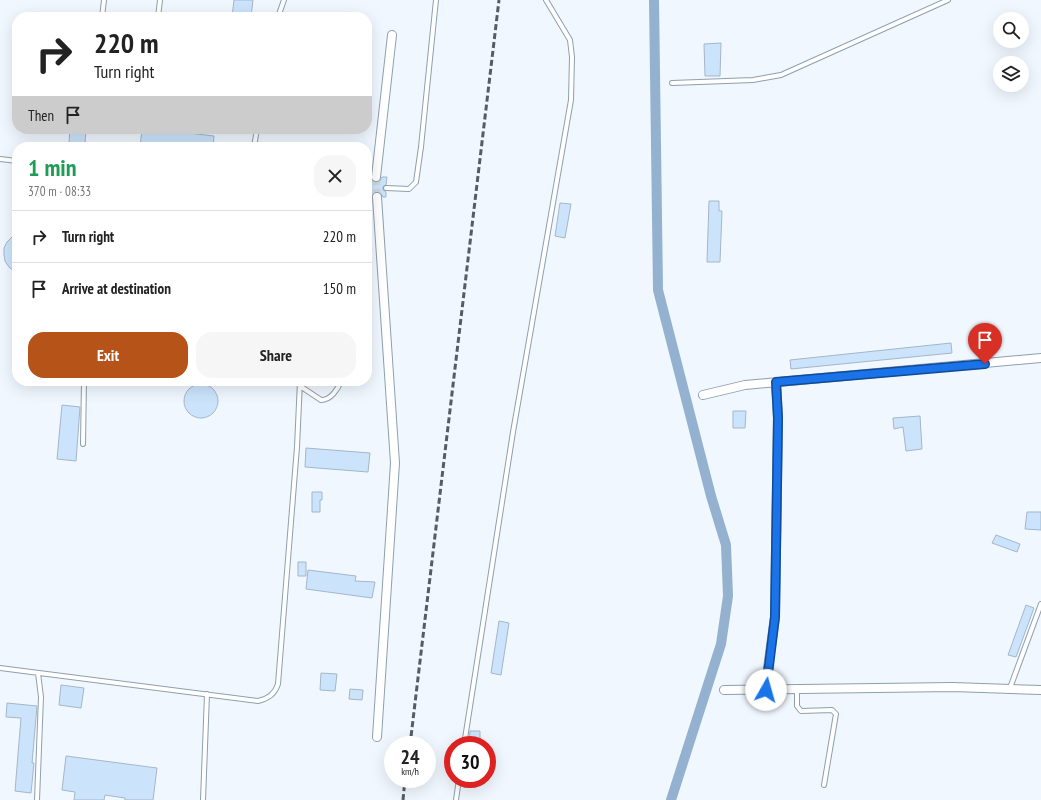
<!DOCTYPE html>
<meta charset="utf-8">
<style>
:root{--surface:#fff;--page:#f6f6f6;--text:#222;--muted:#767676;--line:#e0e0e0;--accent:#b55319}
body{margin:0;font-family:"PT Sans Narrow",sans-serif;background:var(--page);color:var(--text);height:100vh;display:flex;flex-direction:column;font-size:15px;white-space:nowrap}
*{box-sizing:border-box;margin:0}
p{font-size:13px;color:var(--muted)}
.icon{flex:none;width:22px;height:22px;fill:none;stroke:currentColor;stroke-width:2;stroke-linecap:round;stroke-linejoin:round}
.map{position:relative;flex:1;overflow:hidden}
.sheet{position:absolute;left:12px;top:142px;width:360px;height:244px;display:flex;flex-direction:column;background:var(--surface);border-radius:16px;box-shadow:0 4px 16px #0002}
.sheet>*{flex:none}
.top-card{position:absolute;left:12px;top:12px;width:360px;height:122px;border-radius:16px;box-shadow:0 4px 16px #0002;background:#fff;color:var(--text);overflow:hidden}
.tools{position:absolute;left:993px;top:12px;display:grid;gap:8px}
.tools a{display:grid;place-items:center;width:36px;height:36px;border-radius:50%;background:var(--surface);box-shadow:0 4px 16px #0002;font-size:20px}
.speed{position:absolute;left:384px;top:736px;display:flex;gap:8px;font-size:20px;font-weight:700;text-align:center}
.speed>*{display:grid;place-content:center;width:52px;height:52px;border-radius:50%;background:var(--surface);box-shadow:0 4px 16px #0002;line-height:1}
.speed small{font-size:10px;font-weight:400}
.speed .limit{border:6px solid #d22;background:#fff;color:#111}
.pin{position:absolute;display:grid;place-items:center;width:34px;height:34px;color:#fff;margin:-41px -17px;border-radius:50% 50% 50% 0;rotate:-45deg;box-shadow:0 0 4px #0007}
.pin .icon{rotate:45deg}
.me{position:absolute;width:44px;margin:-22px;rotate:7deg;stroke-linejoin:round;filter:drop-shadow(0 0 3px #0008)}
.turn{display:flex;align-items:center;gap:14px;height:84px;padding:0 16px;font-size:18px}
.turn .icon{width:52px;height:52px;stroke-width:2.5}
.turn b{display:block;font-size:28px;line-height:34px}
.then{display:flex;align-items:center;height:38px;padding:0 16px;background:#0003;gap:8px;font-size:15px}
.round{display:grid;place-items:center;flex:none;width:42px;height:42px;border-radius:16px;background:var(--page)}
.overview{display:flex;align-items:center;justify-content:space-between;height:68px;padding:0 16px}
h1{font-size:24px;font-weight:800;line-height:30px;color:#1e9e55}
.action{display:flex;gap:8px;margin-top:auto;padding:8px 16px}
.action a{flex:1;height:46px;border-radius:16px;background:var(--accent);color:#fff;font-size:16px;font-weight:800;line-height:46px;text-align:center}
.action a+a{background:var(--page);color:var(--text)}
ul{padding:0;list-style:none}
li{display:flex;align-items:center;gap:12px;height:52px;padding:0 16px;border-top:1px solid var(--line)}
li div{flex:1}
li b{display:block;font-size:15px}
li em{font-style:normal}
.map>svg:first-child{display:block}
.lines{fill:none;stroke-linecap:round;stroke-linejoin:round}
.canal{stroke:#94b2d0;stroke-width:10}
.building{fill:#cbe4fc;stroke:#a5b6c8}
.minor-tunnel{stroke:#ced5dc;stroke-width:8;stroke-dasharray:8 4;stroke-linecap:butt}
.service-casing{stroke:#8e9faf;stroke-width:6}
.minor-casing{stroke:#8e9faf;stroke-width:10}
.service{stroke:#fff;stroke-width:4}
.minor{stroke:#fff;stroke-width:8}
.rail{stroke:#555c62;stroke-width:3;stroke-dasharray:6 3;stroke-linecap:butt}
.route-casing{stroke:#114b97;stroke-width:10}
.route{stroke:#1a73e8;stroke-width:7}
</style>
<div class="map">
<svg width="1041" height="800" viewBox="0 0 1041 800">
<rect width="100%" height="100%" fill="#f0f7fe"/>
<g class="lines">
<path class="canal" d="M654,0L658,290L711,496L726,545L728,596L721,644L671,800"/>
</g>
<path class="building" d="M234,0H253L251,17H232Z
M721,43L720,76H705L704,44Z
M70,129H86L85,145L69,143Z
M142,129H154L214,136L213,147H140Z
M367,176H371L372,181L376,182L380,181L382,177H387L386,185L383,187V190L386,192V197H383L381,194L377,192L374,193L372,196H367Z
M709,201H719V211H722L720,262H707Z
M560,203L571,204L565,238L555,236Z
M17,232V274L9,267L5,261L4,255V248L7,242Z
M951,343L952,353L791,369L790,360Z
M184 401a17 17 0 1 1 34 0a17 17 0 1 1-34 0Z
M62,405L80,407L76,461L57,459Z
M733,411H746L745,428H733Z
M920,416L922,449L906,451L903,427L894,429L893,418Z
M306,448L370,453L368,472L305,467Z
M312,492H322V500H320V512H312Z
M1027,512H1041V530L1025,529Z
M996,535L1020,544L1017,552L992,543Z
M298,562H306V576H298Z
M308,570L356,576L355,581L375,582L372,598L306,589Z
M1026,605L1034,608L1016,657L1008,655Z
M499,621L509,623L501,675L491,673Z
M321,673L337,674L335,691L320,690Z
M61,685L84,688L81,708L59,705Z
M350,689L363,690L362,700L349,699Z
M7,703L37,706L32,763H34L31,793L15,791L21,718L6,717Z
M470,731H480V745H469Z
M66,756L157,768L153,800H125V798L105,795L104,800H74L75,792L62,790Z"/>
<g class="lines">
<path class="minor-tunnel" d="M376,177L377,197"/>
<g class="service-casing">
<path id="service" d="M102,17L104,0
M158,17L160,0
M278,17L284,0
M672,83L753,80L781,75L948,0
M254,147L257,129
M0,159L17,161
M386,188L409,189L416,182L421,147L436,0
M300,386L321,400C331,400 338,389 341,381
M83,444L84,381
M0,668L258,701C268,699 275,694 278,684L297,447L300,381
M1010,688L1041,604
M797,689V706L801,711L832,710L836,714L824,785
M464,745L513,432L571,100L572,57L570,40L546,0
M37,800L41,697L38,673
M203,800L207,694
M456,800L459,779"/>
</g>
<g class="minor-casing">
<path id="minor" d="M376,177L392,35
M703,395L745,385L1041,358
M724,690L953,687L1041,690
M765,690L775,617L778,418L776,382
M377,737L395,463L377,197"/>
</g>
<use href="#service" class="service"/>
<use href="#minor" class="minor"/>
<path class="rail" d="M410,745L499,0
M403,800L405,779"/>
</g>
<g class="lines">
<g class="route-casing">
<path id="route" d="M766,690L775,617L778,418L776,382L985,364"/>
</g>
<use href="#route" class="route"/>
</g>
</svg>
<div class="tools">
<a><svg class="icon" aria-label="search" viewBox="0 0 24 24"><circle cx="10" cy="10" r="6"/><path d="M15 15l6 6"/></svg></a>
<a><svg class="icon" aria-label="layers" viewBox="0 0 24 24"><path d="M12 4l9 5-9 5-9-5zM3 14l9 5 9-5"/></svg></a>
</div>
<div class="speed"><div>24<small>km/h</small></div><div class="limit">30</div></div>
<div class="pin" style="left:985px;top:364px;background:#d93025"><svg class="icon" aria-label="arrive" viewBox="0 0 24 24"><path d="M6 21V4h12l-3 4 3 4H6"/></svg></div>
<svg class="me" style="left:766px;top:690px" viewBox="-20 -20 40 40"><circle r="19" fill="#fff"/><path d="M0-13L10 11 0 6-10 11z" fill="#1a73e8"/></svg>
<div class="top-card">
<div class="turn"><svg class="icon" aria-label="right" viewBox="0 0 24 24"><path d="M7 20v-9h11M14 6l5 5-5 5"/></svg><div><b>220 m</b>Turn right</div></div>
<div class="then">Then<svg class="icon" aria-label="arrive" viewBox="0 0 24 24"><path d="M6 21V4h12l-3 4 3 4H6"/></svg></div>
</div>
<section class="sheet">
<div class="overview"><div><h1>1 min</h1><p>370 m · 08:33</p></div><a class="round"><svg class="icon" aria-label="close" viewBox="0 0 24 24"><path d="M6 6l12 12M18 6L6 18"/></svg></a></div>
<ul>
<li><svg class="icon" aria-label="right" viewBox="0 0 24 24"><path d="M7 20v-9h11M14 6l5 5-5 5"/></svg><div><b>Turn right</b></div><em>220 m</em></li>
<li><svg class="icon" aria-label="arrive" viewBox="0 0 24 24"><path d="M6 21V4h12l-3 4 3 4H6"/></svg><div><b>Arrive at destination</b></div><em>150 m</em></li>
</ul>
<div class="action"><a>Exit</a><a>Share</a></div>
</section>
</div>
